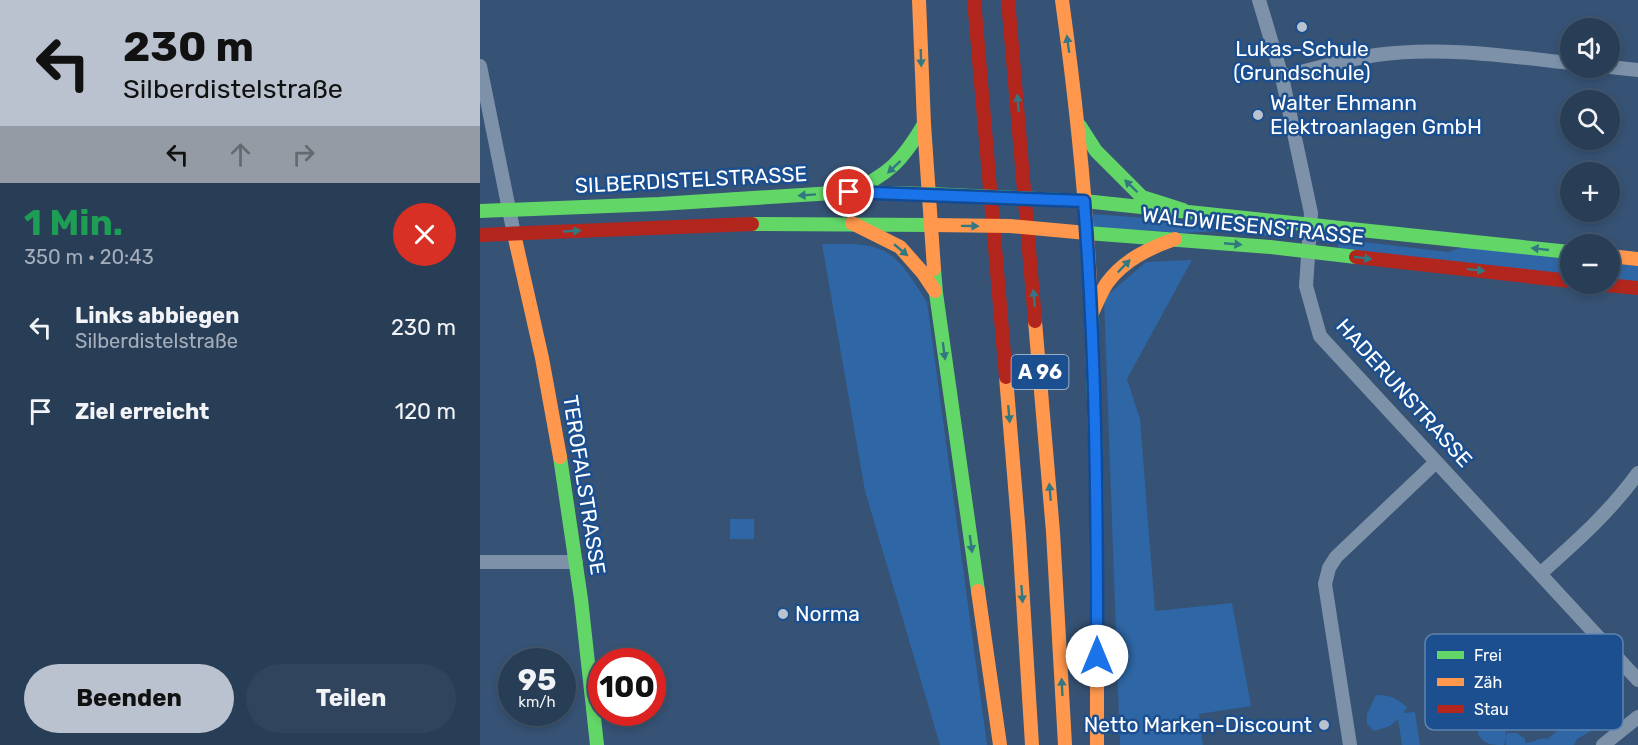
<!DOCTYPE html>
<html lang="de">
<meta charset="utf-8">
<style>
:root{--surface:#283e57;--page:#30455d;--text:#f1f3f6;--muted:#a5aeba;--line:#44576d;--accent:#b9c2ce}
body{margin:0;font-family:Rubik,sans-serif;background:var(--page);color:var(--text);height:100vh;display:flex;flex-direction:column;font-size:22px;white-space:nowrap}
*{box-sizing:border-box;margin:0}
p{font-size:20px;color:var(--muted)}
.icon{flex:none;width:33px;height:33px;fill:none;stroke:currentColor;stroke-width:2;stroke-linecap:round;stroke-linejoin:round}
.map{position:relative;flex:1;overflow:hidden}
.drawer{display:flex;flex-direction:column;background:var(--surface);width:480px}
.drawer>*{flex:none}
.top-card{background:#b9c2ce;color:#111;overflow:hidden}
.buttons{position:absolute;left:1080px;top:18px;display:grid;gap:12px}
.buttons a{display:grid;place-items:center;width:60px;height:60px;border-radius:50%;background:var(--surface);box-shadow:0 3px 9px #0003,0 0 0 2px var(--line);font-size:30px}
.speed{position:absolute;left:18px;top:648px;display:flex;gap:12px;font-size:30px;font-weight:700;text-align:center}
.speed>*{display:grid;place-content:center;width:78px;height:78px;border-radius:50%;background:var(--surface);box-shadow:0 3px 9px #0003,0 0 0 2px var(--line);line-height:1}
.speed small{font-size:15px;font-weight:400}
.speed .limit{border:9px solid #d22;background:#fff;color:#111}
.pin{position:absolute;display:grid;place-items:center;width:51px;height:51px;color:#fff;margin:-26px;border:3px solid #fff;border-radius:50%;box-shadow:0 2px 6px #0007}
.me{position:absolute;width:66px;margin:-33px;rotate:0deg;stroke-linejoin:round;filter:drop-shadow(0 0 4px #0008)}
.turn{display:flex;align-items:center;gap:21px;height:126px;padding:0 24px;font-size:27px}
.turn .icon{width:78px;height:78px;stroke-width:2.5}
.turn b{display:block;font-size:42px;line-height:51px}
.lanes{display:flex;align-items:center;height:57px;padding:0 24px;background:#0003;justify-content:center;gap:30px;direction:ltr}
.lanes .off{opacity:.35}
.round{display:grid;place-items:center;flex:none;width:63px;height:63px;border-radius:32px;background:var(--page)}
.head{display:flex;align-items:center;justify-content:space-between;height:102px;padding:0 24px}
h1{font-size:36px;font-weight:700;line-height:45px;color:#1e9e55}
.button{display:flex;gap:12px;margin-top:auto;padding:12px 24px}
.button a{flex:1;height:69px;border-radius:36px;background:var(--accent);color:#111;font-size:24px;font-weight:700;line-height:69px;text-align:center}
.button a+a{background:var(--page);color:var(--text)}
ul{padding:0;list-style:none}
li{display:flex;align-items:center;gap:18px;height:84px;padding:0 24px}
li div{flex:1}
li b{display:block;font-size:22px}
li em{font-style:normal}
main{display:flex;flex:1;min-height:0}
.map>svg:first-child{display:block}
.green{fill:#2f66a5}
.lines{fill:none;stroke-linecap:round;stroke-linejoin:round}
.street{stroke:#7d92a8;stroke-width:14}
.fast{stroke:#63d668;stroke-width:14}
.slow{stroke:#ff974d;stroke-width:14}
.jam{stroke:#b3261e;stroke-width:14}
.fast-bridge{stroke:#63d668;stroke-width:14}
.slow-bridge{stroke:#ff974d;stroke-width:14}
.oneway{fill:#317883}
.route-casing{stroke:#114b97;stroke-width:15}
.route{stroke:#1a73e8;stroke-width:10}
.poi-dot{fill:#b9c2ce;stroke:#1b4f8f;stroke-width:2}
.labels{text-anchor:middle;stroke-width:5;stroke-linejoin:round;paint-order:stroke}
.shield{fill:#1b4f8f;stroke:#bbcadd;stroke-width:1.5}
.shield-label{font-size:20px;font-weight:bold;fill:#fff}
.poi-label{font-size:21px;fill:#fff;stroke:#1b4f8f;text-anchor:start}
.street-label{font-size:21px;fill:#fff;stroke:#1b4f8f}
.key{fill:#1b4f8f;stroke:#5f84b1;stroke-width:1.5}
.key-label{font-size:16px;fill:#fff}
</style>
<main>
<section class="drawer">
<div class="top-card">
<div class="turn"><svg class="icon" aria-label="left" viewBox="0 0 24 24"><path d="M17 20v-9H6M10 6l-5 5 5 5"/></svg><div><b>230 m</b>Silberdistelstraße</div></div>
<div class="lanes"><svg class="icon" aria-label="left" viewBox="0 0 24 24"><path d="M17 20v-9H6M10 6l-5 5 5 5"/></svg><svg class="icon off" aria-label="ahead" viewBox="0 0 24 24"><path d="M12 20V5M6 11l6-6 6 6"/></svg><svg class="icon off" aria-label="right" viewBox="0 0 24 24"><path d="M7 20v-9h11M14 6l5 5-5 5"/></svg></div>
</div>
<div class="head"><div><h1>1 Min.</h1><p>350 m · 20:43</p></div><a class="round" style="background:#d93025;color:#fff"><svg class="icon" aria-label="close" viewBox="0 0 24 24"><path d="M6 6l12 12M18 6L6 18"/></svg></a></div>
<ul>
<li><svg class="icon" aria-label="left" viewBox="0 0 24 24"><path d="M17 20v-9H6M10 6l-5 5 5 5"/></svg><div><b>Links abbiegen</b><p>Silberdistelstraße</p></div><em>230 m</em></li>
<li><svg class="icon" aria-label="arrive" viewBox="0 0 24 24"><path d="M6 21V4h12l-3 4 3 4H6"/></svg><div><b>Ziel erreicht</b></div><em>120 m</em></li>
</ul>
<div class="button"><a>Beenden</a><a>Teilen</a></div>
</section>
<div class="map">
<svg width="1158" height="745" viewBox="0 0 1158 745">
<rect width="100%" height="100%" fill="#365274"/>
<path class="green" d="M612,214L720,222L799,232V237L739,231L704,233L613,227Z
M859,239L968,252L982,247L1090,258V275L858,249Z
M342,244C407,242 413,248 447,302L507,745H460L385,491Z
M712,260L647,379L660,419L675,611L752,603L771,706L719,714L723,745H640L624,298L666,262Z
M1130,263L1158,266V283L1130,279Z
M250,519H274V539H250Z
M1092,643L1106,652L1120,670L1130,676L1138,694L1133,712L1122,716L1121,725L1097,739L1094,745H1026V738L1024,745C1012,745 1005,745 998,734C999,722 1009,715 1022,719L1025,725L1026,737L1027,733H1037L1045,739V743C1054,743 1059,737 1068,739L1076,732L1078,722L1088,715H1094L1097,707L1103,701L1097,696L1098,682C1094,677 1094,674 1092,669C1087,658 1080,652 1092,643Z
M896,695C910,695 916,698 927,707L923,713L935,712L940,745H922L918,719L910,726L894,731L887,724V714Z"/>
<g class="lines">
<path class="street" d="M779,0L802,77L831,213L826,286L840,336L1158,680
M0,66L34,234
M1130,67L1158,70
M802,77C833,69 864,60 896,55C961,46 1026,56 1090,63
M0,562H96
M1060,574C1097,541 1129,513 1158,473
M870,745L845,584L849,568L856,557L956,462
M1123,745L1158,717"/>
<path class="fast" d="M600,126L616,151L662,197L703,210
M369,192C408,176 423,160 444,124
M604,201L1090,252
M0,211L179,204L369,192L449,194
M272,224L451,225
M607,233L790,247L876,257
M454,269L456,293L498,591
M611,305L616,465L617,639
M80,457L101,599L117,745"/>
<path class="slow" d="M439,0L444,124L454,269
M582,0C596,101 607,203 611,305
M372,223L420,247L443,273L455,291
M34,234L62,358L80,457
M1130,256L1158,259
M612,313C617,303 621,292 627,283C644,260 669,248 695,239
M555,321L573,532L585,745
M526,377L539,535L552,745
M498,591L520,745
M617,745V639"/>
<path class="jam" d="M494,0L526,377
M528,0L555,321
M0,235L272,224
M876,257L1090,281
M1116,284L1158,288"/>
<path class="fast-bridge" d="M449,194L604,201"/>
<path class="slow-bridge" d="M451,225L530,226L607,233"/>
</g>
<defs><path id="oneway-solid" d="M-6-.8H1V-3.2L6.5 0L1 3.2V.8H-6Z" transform="scale(1.5)"/></defs>
<g class="oneway">
<use href="#oneway-solid" transform="translate(588 44) rotate(-98)"/>
<use href="#oneway-solid" transform="translate(441 58) rotate(88)"/>
<use href="#oneway-solid" transform="translate(538 103) rotate(-95)"/>
<use href="#oneway-solid" transform="translate(414 167) rotate(137)"/>
<use href="#oneway-solid" transform="translate(651 186) rotate(-136)"/>
<use href="#oneway-solid" transform="translate(327 195) rotate(176)"/>
<use href="#oneway-solid" transform="translate(490 226) rotate(1)"/>
<use href="#oneway-solid" transform="translate(92 231) rotate(-3)"/>
<use href="#oneway-solid" transform="translate(753 244) rotate(5)"/>
<use href="#oneway-solid" transform="translate(1060 249) rotate(-174)"/>
<use href="#oneway-solid" transform="translate(421 250) rotate(40)"/>
<use href="#oneway-solid" transform="translate(883 258) rotate(7)"/>
<use href="#oneway-solid" transform="translate(644 266) rotate(-46)"/>
<use href="#oneway-solid" transform="translate(996 270) rotate(6)"/>
<use href="#oneway-solid" transform="translate(554 298) rotate(-95)"/>
<use href="#oneway-solid" transform="translate(464 351) rotate(82)"/>
<use href="#oneway-solid" transform="translate(529 414) rotate(85)"/>
<use href="#oneway-solid" transform="translate(570 492) rotate(-95)"/>
<use href="#oneway-solid" transform="translate(491 544) rotate(82)"/>
<use href="#oneway-solid" transform="translate(542 594) rotate(86)"/>
<use href="#oneway-solid" transform="translate(582 687) rotate(-93)"/>
</g>
<g class="lines">
<g class="route-casing">
<path id="route" d="M369,192L604,201C616,353 617,504 617,656"/>
</g>
<use href="#route" class="route"/>
</g>
<g class="poi-dot">
<circle cx="822" cy="27" r="6"/>
<circle cx="778" cy="115" r="6"/>
<circle cx="303" cy="614" r="6"/>
<circle cx="844" cy="725" r="6"/>
</g>
<g class="labels">
<rect class="shield" x="531.5" y="355" width="57" height="34" rx="4.5"/>
<g class="shield-label">
<text x="560" y="379">A 96</text>
</g>
<g class="poi-label">
<text x="822" y="56" text-anchor="middle">Lukas-Schule<tspan x="822" dy="24">(Grundschule)</tspan></text>
<text x="790" y="110">Walter Ehmann<tspan x="790" dy="24">Elektroanlagen GmbH</tspan></text>
<text x="315" y="621">Norma</text>
<text x="832" y="732" text-anchor="end">Netto Marken-Discount</text>
</g>
<g class="street-label">
<text transform="translate(211 180) rotate(-3)" y="7">SILBERDISTELSTRASSE</text>
<text transform="translate(773 226) rotate(6)" y="7">WALDWIESENSTRASSE</text>
<text transform="translate(924 393) rotate(48)" y="7">HADERUNSTRASSE</text>
<text transform="translate(104 485) rotate(81)" y="7">TEROFALSTRASSE</text>
</g>
</g>
<rect x="945" y="634" width="198" height="96" rx="9" class="key"/>
<rect x="957" y="651" width="27" height="8" fill="#63d668"/>
<rect x="957" y="678" width="27" height="8" fill="#ff974d"/>
<rect x="957" y="705" width="27" height="8" fill="#b3261e"/>
<g class="key-label">
<text x="994" y="661">Frei</text>
<text x="994" y="688">Zäh</text>
<text x="994" y="715">Stau</text>
</g>
</svg>
<div class="buttons">
<a><svg class="icon" aria-label="sound" viewBox="0 0 24 24"><path d="M4 9h4l5-4v14l-5-4H4zM17 9q2 3 0 6"/></svg></a>
<a><svg class="icon" aria-label="search" viewBox="0 0 24 24"><circle cx="10" cy="10" r="6"/><path d="M15 15l6 6"/></svg></a>
<a>+</a>
<a>−</a>
</div>
<div class="speed"><div>95<small>km/h</small></div><div class="limit">100</div></div>
<div class="pin" style="left:369px;top:192px;background:#d93025"><svg class="icon" aria-label="arrive" viewBox="0 0 24 24"><path d="M6 21V4h12l-3 4 3 4H6"/></svg></div>
<svg class="me" style="left:617px;top:656px" viewBox="-20 -20 40 40"><circle r="19" fill="#fff"/><path d="M0-13L10 11 0 6-10 11z" fill="#1a73e8"/></svg>
</div>
</main>
